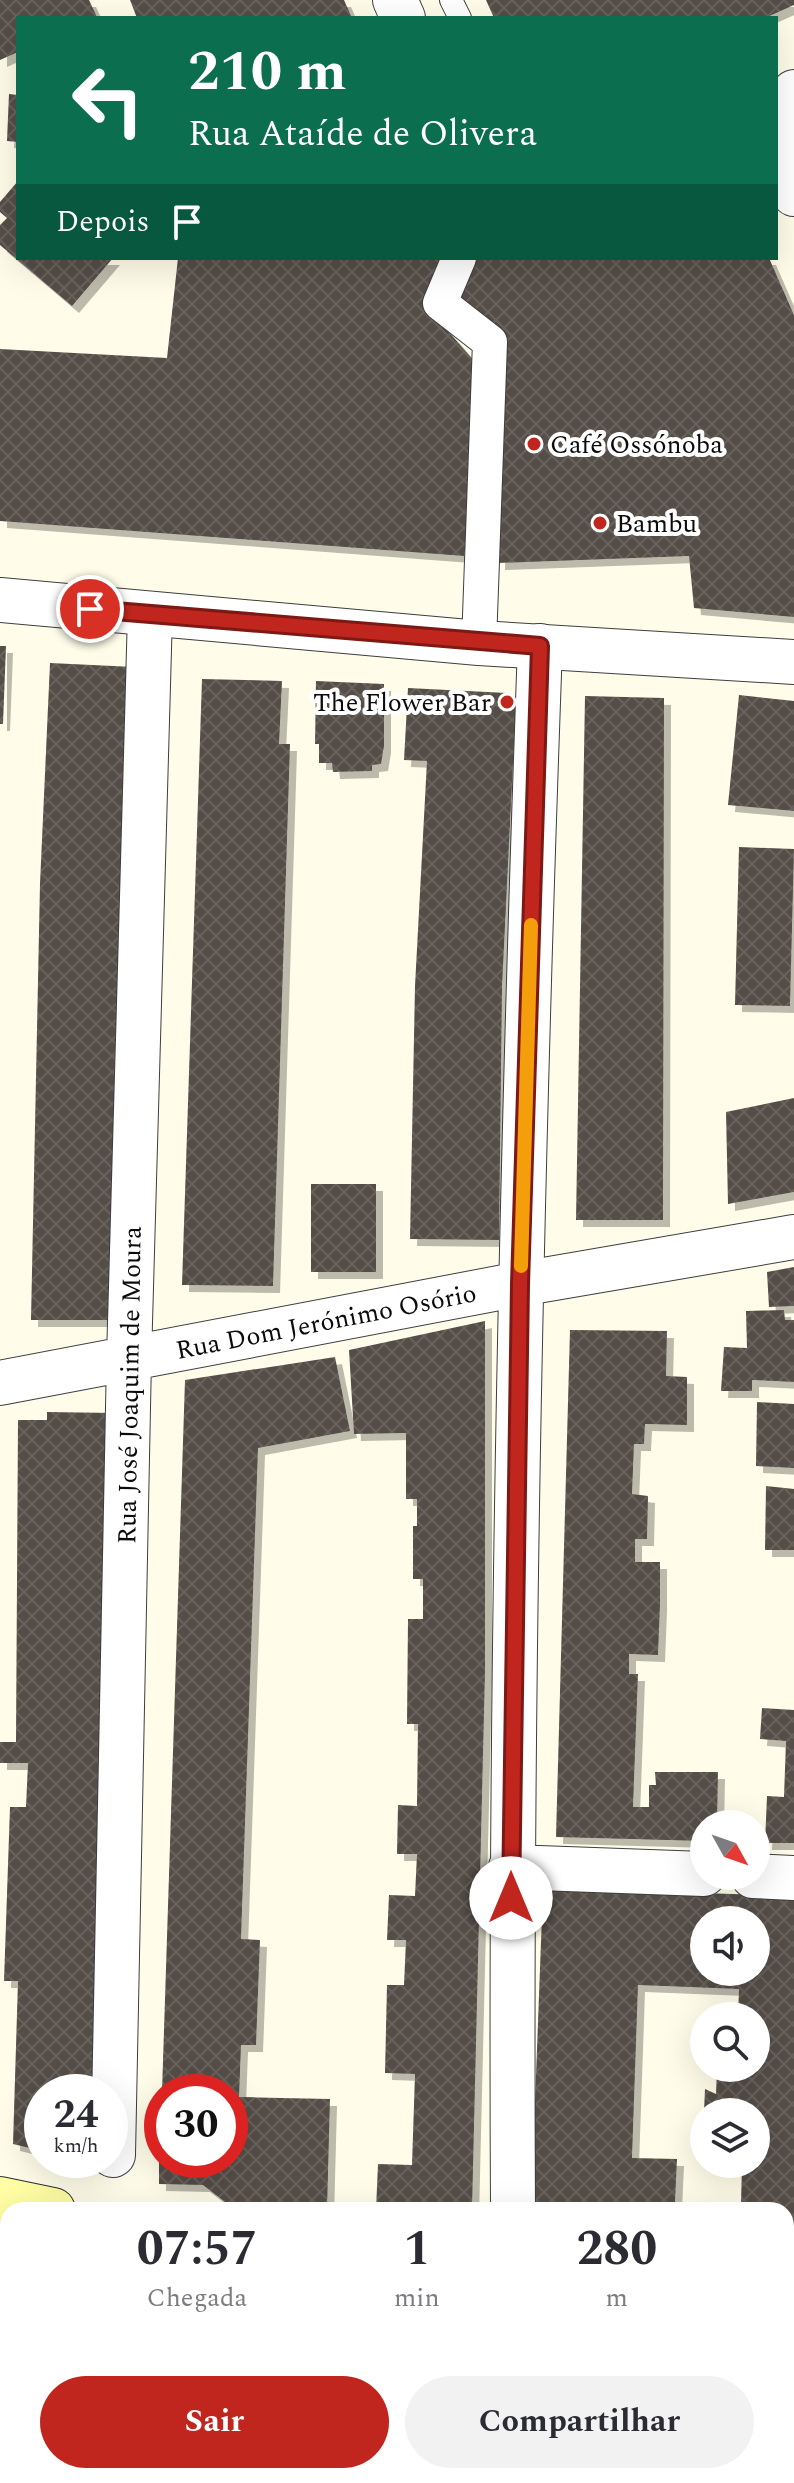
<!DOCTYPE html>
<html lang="pt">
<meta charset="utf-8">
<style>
:root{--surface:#fff;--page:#f2f2f3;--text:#2b2b33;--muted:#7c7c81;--accent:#c0261e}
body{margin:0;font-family:Spectral,serif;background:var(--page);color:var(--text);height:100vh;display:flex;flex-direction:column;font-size:30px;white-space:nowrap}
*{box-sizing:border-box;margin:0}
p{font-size:26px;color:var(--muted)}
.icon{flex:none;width:44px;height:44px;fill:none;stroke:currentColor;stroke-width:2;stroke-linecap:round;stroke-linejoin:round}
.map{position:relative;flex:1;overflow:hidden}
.side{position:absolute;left:0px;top:2202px;width:794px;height:282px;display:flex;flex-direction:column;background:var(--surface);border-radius:24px 24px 0 0;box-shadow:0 8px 32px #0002}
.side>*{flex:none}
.banner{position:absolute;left:16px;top:16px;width:762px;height:244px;border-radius:0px;box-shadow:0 8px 32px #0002;background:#0b6e4f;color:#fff;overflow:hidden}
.needle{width:52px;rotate:130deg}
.fabs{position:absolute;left:690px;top:1810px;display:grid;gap:16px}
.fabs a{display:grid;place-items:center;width:80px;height:80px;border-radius:50%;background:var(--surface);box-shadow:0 8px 32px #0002;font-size:40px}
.speed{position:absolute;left:24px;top:2074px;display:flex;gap:16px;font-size:40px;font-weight:700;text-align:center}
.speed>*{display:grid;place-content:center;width:104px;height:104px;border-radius:50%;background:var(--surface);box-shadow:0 8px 32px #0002;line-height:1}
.speed small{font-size:20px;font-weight:400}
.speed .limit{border:12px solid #d22;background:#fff;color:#111}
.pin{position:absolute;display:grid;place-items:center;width:68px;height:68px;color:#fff;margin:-34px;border:4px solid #fff;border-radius:50%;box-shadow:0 2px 8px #0007}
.me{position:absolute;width:88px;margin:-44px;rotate:0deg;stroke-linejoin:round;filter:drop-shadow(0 0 6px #0008)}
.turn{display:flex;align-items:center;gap:28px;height:168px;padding:0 40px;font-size:36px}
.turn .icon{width:104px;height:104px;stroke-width:2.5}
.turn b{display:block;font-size:56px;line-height:68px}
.then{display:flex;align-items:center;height:76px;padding:0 40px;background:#0003;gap:16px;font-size:30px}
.eta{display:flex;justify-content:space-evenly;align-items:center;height:136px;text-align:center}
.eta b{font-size:48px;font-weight:700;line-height:56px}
.cta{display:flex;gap:16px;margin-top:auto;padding:16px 40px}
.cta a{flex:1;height:92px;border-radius:48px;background:var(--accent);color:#fff;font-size:32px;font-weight:700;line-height:92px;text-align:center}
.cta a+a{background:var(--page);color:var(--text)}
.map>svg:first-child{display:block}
.building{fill:url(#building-cross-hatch);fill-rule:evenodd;filter:url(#shadow)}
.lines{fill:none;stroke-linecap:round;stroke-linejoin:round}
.service-casing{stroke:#3e3e3e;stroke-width:24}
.pedestrian-casing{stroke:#3e3e3e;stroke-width:36}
.minor-casing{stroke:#3e3e3e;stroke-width:46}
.tertiary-casing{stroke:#3e3e3e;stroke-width:46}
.secondary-casing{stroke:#2d2d2d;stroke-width:46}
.service{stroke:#fff;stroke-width:22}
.pedestrian{stroke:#fff;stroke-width:34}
.minor{stroke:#fff;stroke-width:44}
.tertiary{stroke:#fff;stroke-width:44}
.secondary{stroke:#fffea4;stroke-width:44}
.route-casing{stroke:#7d1914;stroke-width:20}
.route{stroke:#c0261e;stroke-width:14}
.slow{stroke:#f59e0b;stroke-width:14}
.poi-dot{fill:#c0261e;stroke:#fff;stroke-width:3}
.labels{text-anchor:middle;stroke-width:8;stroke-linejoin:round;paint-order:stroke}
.poi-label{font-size:26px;fill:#0b0b0b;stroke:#fff;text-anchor:start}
.street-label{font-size:26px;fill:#0b0b0b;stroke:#fff}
</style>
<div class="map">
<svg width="794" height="2483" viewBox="0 0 794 2483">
<defs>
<pattern id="building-cross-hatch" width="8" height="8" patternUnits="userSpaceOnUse" patternTransform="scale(2)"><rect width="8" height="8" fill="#544d47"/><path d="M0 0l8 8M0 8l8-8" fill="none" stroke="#68625d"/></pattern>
<filter id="shadow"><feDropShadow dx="7" dy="7" stdDeviation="0" flood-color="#0004"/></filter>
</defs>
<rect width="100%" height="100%" fill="#fffde9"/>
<path class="building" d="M0,0H89L97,17L18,18V52L0,60Z
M130,0H344L352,18H137Z
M486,0H794V5L765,18H494Z
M9,94L18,95V142L7,141Z
M18,181V258H113L72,306L0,245V225L7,218L0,212V202Z
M178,258H443L424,304L490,379L464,556L0,521V349L167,358Z
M473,258H769L794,315V617L694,608L689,556L498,563L504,344L458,294Z
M0,646H6L3,724H0Z
M50,663L134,667L115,1049L110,1320H31L40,884Z
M202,679L282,681L279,744H290L273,1286L182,1285Z
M316,681L384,684V746L381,764L372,765V771L333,772L332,763H319V744H315Z
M408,688L507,693L516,701L502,987L499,1240L410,1239L415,986L427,761L404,760Z
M739,695L794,701V811L728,805Z
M585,696L664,698L663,1220H576Z
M739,847L794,849L790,1006L735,1005Z
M794,1098V1192L728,1204L726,1112Z
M311,1184H376V1272H311Z
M794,1267V1306L769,1307L767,1272Z
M784,1310L785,1320H794V1382L752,1380V1391H721L724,1347L747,1348L746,1311Z
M485,1321V1672L472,2210H376L378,2164L412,2165L415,2074L385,2073L387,1985H404L406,1940H387L389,1895L415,1896L417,1854H397L398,1805L417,1806L418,1724H407L408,1619H423V1579H413V1526H417V1499H406V1433L354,1434L349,1350Z
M570,1330L667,1331L666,1376L687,1377V1425L645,1424L644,1444H634L632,1494L648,1496L647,1539H635V1562H660V1605L658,1655L629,1654V1674H638L633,1807H649V1785H656L655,1772H718L717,1824H704V1841L556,1837Z
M335,1357L350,1431L258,1448L241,1939L260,1940L256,2045H241L239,2097L330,2099L327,2210H247L229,2205L203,2185L159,2184V2160H230V2092H162L185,1380Z
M757,1402L794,1404V1468L756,1466Z
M47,1412L115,1413L96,2092H42V2151L13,2144L18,1981H4L10,1807H26L28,1763H0V1742H16L18,1420H47Z
M766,1486L794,1489V1550H765Z
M762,1708L794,1710V1843H765L767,1796L784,1797L786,1741L760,1739Z
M543,1888L794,1896V2260L786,2259V2210H531ZM704,1920H756V1972H704ZM638,1985L739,1989L738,2016H756V2068H717L716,2094L705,2089L704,2112H756V2164H742L741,2204L675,2202L677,2159L632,2158Z
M0,2285L8,2288V2371L0,2367Z
M786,2434L794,2436V2483H664L665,2476H786Z
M381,2476H605L622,2483H399Z"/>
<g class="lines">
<g class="service-casing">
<path id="service" d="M451,0L460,18
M0,2466L8,2467
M62,2476L69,2483"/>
</g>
<g class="pedestrian-casing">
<path id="pedestrian" d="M459,258L440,303L490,342L479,643"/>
</g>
<g class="minor-casing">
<path id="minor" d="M395,0L403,18
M776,135L794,92
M776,153L794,194
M0,1383L520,1284L794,1237
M511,1867L704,1874
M753,1876L794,1878
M113,2155L129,1358L150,614
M513,2210C510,1689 521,1168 540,646"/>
</g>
<g class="tertiary-casing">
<path id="tertiary" d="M0,600L479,643L794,662"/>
</g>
<g class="secondary-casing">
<path id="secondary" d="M0,2199L53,2210
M0,2236L8,2238
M786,2319L794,2320
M786,2359H794"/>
</g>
<use href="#service" class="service"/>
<use href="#pedestrian" class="pedestrian"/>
<use href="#minor" class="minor"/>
<use href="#tertiary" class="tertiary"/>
<use href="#secondary" class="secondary"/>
</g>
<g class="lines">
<g class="route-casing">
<path id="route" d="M90,609L540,646L520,1284L511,1898"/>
</g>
<use href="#route" class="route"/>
<path class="slow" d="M521,1266L531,925"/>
</g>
<g class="poi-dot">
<circle cx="534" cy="444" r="8"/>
<circle cx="600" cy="523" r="8"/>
<circle cx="507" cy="702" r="8"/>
</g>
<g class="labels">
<g class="poi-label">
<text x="550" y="453">Café Ossónoba</text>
<text x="616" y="532">Bambu</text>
<text x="491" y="711" text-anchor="end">The Flower Bar</text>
</g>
<g class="street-label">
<text transform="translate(326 1321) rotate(-11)" y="9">Rua Dom Jerónimo Osório</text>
<text transform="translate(129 1385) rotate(-89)" y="9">Rua José Joaquim de Moura</text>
</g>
</g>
</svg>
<div class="fabs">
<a><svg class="needle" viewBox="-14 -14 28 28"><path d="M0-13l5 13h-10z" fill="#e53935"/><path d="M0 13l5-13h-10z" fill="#7c7c81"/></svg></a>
<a><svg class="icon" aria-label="sound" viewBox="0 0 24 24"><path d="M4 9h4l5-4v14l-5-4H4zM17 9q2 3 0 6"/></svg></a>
<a><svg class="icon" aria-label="search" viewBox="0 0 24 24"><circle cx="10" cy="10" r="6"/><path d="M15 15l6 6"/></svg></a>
<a><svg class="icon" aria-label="layers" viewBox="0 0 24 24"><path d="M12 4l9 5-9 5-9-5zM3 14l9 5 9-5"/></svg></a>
</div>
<div class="speed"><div>24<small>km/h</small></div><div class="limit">30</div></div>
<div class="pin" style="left:90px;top:609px;background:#d93025"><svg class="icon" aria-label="arrive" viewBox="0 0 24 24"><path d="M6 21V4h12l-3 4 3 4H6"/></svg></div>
<svg class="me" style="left:511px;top:1898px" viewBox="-20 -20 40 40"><circle r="19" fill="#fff"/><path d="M0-13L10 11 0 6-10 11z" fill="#c0261e"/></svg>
<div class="banner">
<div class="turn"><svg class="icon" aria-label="left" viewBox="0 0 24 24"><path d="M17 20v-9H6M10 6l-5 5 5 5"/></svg><div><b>210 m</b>Rua Ataíde de Olivera</div></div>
<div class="then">Depois<svg class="icon" aria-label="arrive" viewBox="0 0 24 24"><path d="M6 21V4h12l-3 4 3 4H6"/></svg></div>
</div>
<section class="side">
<div class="eta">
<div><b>07:57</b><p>Chegada</p></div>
<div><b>1</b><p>min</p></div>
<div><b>280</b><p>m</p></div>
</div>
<div class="cta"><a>Sair</a><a>Compartilhar</a></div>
</section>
</div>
